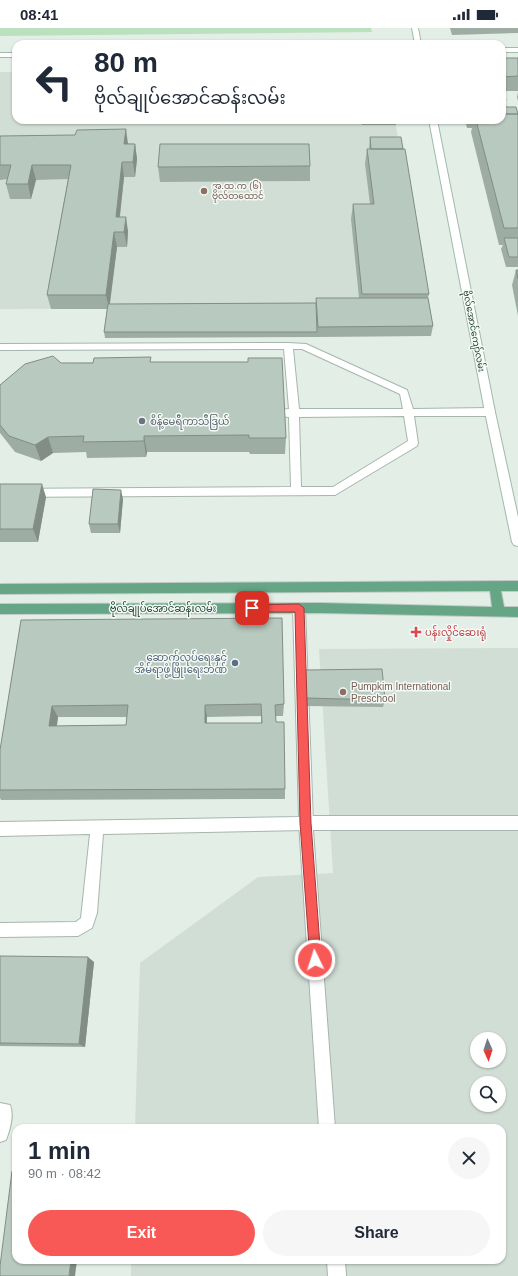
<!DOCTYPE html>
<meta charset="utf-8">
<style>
:root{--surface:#fff;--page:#f6f6f7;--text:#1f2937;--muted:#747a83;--accent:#f85957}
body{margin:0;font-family:Helvetica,"Noto Sans Myanmar",sans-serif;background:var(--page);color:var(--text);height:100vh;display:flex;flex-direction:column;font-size:15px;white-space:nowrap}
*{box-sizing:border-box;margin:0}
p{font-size:13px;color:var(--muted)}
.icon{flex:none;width:22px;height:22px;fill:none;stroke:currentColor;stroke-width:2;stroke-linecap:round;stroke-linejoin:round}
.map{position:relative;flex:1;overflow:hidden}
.sheet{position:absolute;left:12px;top:1096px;width:494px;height:140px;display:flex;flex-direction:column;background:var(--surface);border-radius:12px;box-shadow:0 1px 3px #0004}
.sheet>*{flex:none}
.guide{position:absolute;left:12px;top:12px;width:494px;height:84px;border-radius:12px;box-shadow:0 1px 3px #0004;background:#fff;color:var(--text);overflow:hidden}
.needle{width:26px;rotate:177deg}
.fabs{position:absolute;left:470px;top:1004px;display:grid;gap:8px}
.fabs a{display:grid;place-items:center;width:36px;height:36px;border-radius:50%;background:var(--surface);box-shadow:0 1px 3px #0004;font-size:20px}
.pin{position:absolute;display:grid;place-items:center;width:34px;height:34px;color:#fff;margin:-17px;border-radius:8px;box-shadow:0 2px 6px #0006}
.me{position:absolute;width:44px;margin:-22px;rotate:356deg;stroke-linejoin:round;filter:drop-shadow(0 0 3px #0008)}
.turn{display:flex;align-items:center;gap:14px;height:84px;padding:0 16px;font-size:18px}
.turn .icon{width:52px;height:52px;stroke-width:2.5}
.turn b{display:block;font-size:28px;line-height:34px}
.round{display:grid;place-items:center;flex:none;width:42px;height:42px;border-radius:21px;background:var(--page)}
.headline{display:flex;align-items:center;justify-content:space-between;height:68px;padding:0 16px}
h1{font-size:24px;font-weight:600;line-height:30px}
.action{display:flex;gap:8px;margin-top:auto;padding:8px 16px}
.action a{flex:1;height:46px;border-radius:24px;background:var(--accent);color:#fff;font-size:16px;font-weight:600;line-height:46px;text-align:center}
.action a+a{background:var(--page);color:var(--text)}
.status{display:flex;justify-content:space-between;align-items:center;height:28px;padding:0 20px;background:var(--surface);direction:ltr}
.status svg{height:11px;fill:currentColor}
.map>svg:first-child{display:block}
.built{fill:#d1ded5;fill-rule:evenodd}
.green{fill:#bbe0bd}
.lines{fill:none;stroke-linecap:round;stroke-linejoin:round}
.service-casing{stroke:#a5b6ad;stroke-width:2}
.minor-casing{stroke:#a5b6ad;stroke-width:2}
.secondary-casing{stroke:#a1baac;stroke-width:2}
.primary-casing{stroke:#c1cac5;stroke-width:2}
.service{fill:#fff;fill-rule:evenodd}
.minor{fill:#fff;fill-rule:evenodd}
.secondary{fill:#fff;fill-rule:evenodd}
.primary{fill:#66a586;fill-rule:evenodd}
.wall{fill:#9eada4;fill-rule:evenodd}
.shaded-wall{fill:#818d86}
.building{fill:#b8c9bf;stroke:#818d86;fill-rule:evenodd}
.route{fill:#f85957;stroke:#a13a39}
.education-dot{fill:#8d6e63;stroke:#f4faf6;stroke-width:1.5}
.worship-dot{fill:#6b7280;stroke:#f4faf6;stroke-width:1.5}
.health-dot{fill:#e0444e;stroke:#f4faf6;stroke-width:1.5}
.service-dot{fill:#5c6f8a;stroke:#f4faf6;stroke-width:1.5}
.labels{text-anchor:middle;stroke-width:3;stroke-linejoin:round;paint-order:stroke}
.far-education-label{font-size:9px;fill:#785e54;stroke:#f4faf6;text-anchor:start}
.far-street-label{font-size:9px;fill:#224031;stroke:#f4faf6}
.worship-label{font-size:10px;fill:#5b616d;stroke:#f4faf6;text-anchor:start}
.street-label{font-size:10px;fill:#224031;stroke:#f4faf6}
.health-label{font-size:10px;fill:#be3a42;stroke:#f4faf6;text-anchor:start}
.service-label{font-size:10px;fill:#4e5e75;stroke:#f4faf6;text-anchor:end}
.education-label{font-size:10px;fill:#785e54;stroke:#f4faf6;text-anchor:start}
</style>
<div class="status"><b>08:41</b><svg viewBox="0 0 49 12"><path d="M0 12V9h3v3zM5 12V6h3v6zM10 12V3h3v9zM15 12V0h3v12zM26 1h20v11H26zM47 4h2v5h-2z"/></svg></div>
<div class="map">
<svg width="518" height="1248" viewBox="0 0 518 1248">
<rect width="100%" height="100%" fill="#e3eee7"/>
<path class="built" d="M0,44H16V92H395L426,280L0,281Z
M518,620V1248H131V1232H502V1100H135L140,935L258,849L333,845L319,621ZM477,1011H499V1033H477ZM477,1055H499V1077H477Z"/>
<path class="green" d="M0,0H371L372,4L0,8Z"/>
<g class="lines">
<g class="service-casing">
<path id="service" d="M288,315L306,316L407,362L413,381L490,380L494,381L495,384L494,387L490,388H414L418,415L417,418L335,467L0,469V461L291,459L289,389L279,388L278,385L279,382L289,381L284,321L0,322V316ZM293,321H302L400,366L403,381H299ZM404,388L408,413L333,459H301L299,389Z
M306,788H518V802H313L335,1100H319L299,795L301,790Z
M327,1232H345L346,1248H328Z"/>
</g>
<g class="minor-casing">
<path id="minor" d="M299,575L303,577L305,580L313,795L311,800L306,802L103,806L97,885L92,900L78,908L0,909V895L76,894L81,890L90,806L0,808V794L299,789L293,580L295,577Z
M0,1075L10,1077C14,1087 10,1102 6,1112L0,1114Z"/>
</g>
<g class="secondary-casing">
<path id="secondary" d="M412,0H418L421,16H415Z
M502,20H518V24H502Z
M0,25H16V29H0Z
M429,92H437L495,384L518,489V518L514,517L512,514L485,384Z"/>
</g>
<g class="primary-casing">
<path id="primary" d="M518,553V563H501L504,579H518V589L321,585L0,586V576L321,575L492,579L490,563L0,566V556Z"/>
</g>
<use href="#service" class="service"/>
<use href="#minor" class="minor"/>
<use href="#secondary" class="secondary"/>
<use href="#primary" class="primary"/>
</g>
<path class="wall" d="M450,0H518V5L452,7Z
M502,30H518V63H503L506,72L504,79L518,84V239H506L501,221L503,217H499L471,104L472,100H467L465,92H502Z
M518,64V73L517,69Z
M130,92H326V94L130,95Z
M362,92H397L396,97H362Z
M0,108L135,116L137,131L135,149H124L120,189L128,203L127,219H117L110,276L316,275V270H359L351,191L353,176H370L365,136L367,121H369L370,109L429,266L428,270L433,298L431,308L317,309L105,310L104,304L107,281H51L47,267L68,151L36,152L31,171H10L6,156L7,151L0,152Z
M310,138V153L160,154L158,139Z
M516,242H518V288L512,257Z
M151,334L286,410L285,426H250L249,424H147L146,429L87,430L86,424L53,425L41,433L15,424L0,405V357L61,335Z
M0,456L46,469L38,514H0Z
M123,471L120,505H91L89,496Z
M21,592L284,676L283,688H276V694L285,761V771L1,772L0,770V722ZM261,688V695H207V689ZM58,689H127L126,697L57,698Z
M305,642L385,672L383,679L304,678V649Z
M0,928L94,934L85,1019L0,1018Z"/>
<path class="shaded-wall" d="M126,101L128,116L126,131L124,116Z
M135,116L137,131L135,149L133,134Z
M122,134L124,149L118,203L116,189Z
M32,137L36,152L31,171L28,156Z
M126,189L128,203L127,219L124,204Z
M114,204L117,219L109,281L106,267Z
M144,408L147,424L146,429L144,413Z
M48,409L53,425L41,433L35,417Z
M42,456L46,469L38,514L33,501Z
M121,462L123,471L120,505L118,496Z
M205,677L207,689L206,707L205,695Z
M52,678L58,689L55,709L49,698Z
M88,929L94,934L85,1019L79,1016Z
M71,1232H77L75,1248H69Z"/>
<path class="building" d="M502,30H518V48L502,49Z
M502,60L506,72H502Z
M502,79H516L518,86H502Z
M502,86H518V200H504L476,92H502Z
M126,101L124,116H135L133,134H122L116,189H126L124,204H114L106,267H47L71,137H32L28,156H6L11,137H0V108L75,107L77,102Z
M370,109H401L403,121H371Z
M160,116H309L310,138L158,139Z
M367,121H405L429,266H362L353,176H374Z
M504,210H518V229H509Z
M516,242H518V251Z
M316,270H428L433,298L318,299Z
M316,275L317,304H104L108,276Z
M53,328L61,335H93L94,330L151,329L150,334H248V330H282L286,410H249V407L144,408V413L83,414L84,408L48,409L35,417L9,408L0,397V357L25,336Z
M0,456H42L33,501H0Z
M93,461L121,462L118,496H89Z
M282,590L284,676L275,677L276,694H284L285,761L0,762V722L21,592ZM261,676L262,695H205V677ZM128,677L126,697L49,698L52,678Z
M382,641L385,672L305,670V642Z
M0,928L88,929L79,1016L0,1015Z
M12,1143H16V1232H71L69,1248H0V1238Z"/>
<path class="route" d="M299,576L304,580L311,795L321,932L319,936L315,938L311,936L310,932L300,795L295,584H252L247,580L252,577Z"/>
<g class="education-dot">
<circle cx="204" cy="163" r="4"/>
<circle cx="343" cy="664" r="4"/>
</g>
<circle class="worship-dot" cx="142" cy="393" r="4"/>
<path class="health-dot" d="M414 598h4v4h4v4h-4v4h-4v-4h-4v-4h4z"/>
<circle class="service-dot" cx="235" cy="635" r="4"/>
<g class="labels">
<g class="far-education-label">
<text x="212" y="161">အ.ထ.က (၆)<tspan x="212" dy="10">ဗိုလ်တထောင်</tspan></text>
</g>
<g class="far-street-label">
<text transform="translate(474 303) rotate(79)" y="3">ဗိုလ်အောင်ကျော်လမ်း</text>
</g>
<g class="worship-label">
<text x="150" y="397">စိန့်မေရီကာသီဒြယ်</text>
</g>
<g class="street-label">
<text x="163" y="584">ဗိုလ်ချုပ်အောင်ဆန်းလမ်း</text>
</g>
<g class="health-label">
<text x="425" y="608">ပန်းလှိုင်ဆေးရုံ</text>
</g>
<g class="service-label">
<text x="227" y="633">ဆောက်လုပ်ရေးနှင့်<tspan x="227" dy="12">အိမ်ရာဖွံ့ဖြိုးရေးဘဏ်</tspan></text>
</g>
<g class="education-label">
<text x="351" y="662">Pumpkim International<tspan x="351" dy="12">Preschool</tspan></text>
</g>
</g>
</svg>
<div class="fabs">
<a><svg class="needle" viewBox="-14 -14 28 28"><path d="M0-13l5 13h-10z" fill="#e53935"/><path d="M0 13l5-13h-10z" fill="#747a83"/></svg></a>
<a><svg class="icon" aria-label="search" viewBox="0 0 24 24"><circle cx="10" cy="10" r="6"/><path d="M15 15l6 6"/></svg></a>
</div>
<div class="pin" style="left:252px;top:580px;background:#d93025"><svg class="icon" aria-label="arrive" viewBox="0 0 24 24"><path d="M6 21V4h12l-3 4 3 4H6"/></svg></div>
<svg class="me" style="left:315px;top:932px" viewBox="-20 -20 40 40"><circle r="17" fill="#f85957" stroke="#fff" stroke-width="3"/><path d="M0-11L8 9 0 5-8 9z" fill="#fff"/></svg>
<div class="guide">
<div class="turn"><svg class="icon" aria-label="left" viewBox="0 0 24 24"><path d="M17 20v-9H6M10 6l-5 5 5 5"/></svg><div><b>80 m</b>ဗိုလ်ချုပ်အောင်ဆန်းလမ်း</div></div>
</div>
<section class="sheet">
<div class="headline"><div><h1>1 min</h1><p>90 m · 08:42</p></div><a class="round"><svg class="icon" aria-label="close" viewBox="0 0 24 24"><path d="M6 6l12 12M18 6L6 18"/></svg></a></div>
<div class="action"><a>Exit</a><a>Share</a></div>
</section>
</div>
